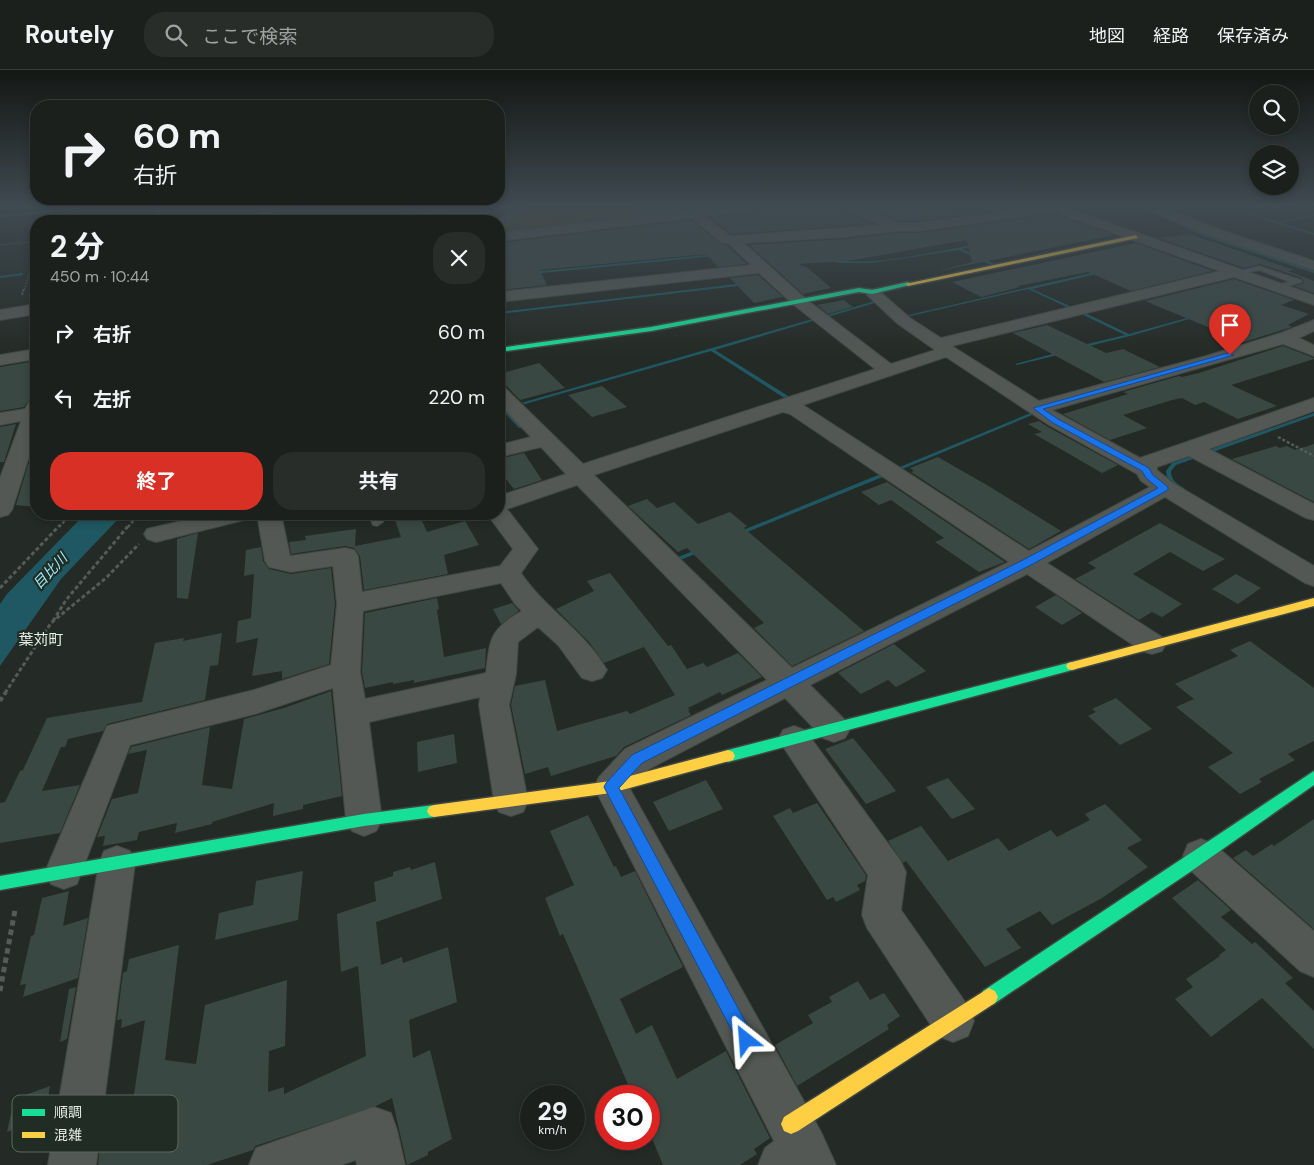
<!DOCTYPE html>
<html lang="ja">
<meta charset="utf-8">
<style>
:root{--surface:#1b201c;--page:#282d29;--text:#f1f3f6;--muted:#a0a3a3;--line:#393e3b;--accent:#d93025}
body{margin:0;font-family:"DM Sans","Noto Sans JP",sans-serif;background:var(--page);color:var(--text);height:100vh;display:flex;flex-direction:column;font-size:19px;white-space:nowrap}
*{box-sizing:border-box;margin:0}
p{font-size:16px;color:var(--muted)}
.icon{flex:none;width:28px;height:28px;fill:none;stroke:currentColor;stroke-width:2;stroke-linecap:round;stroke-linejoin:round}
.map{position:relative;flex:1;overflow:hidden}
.sheet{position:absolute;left:30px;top:145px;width:475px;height:305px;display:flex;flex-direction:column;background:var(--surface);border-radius:20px;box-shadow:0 2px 8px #0003,0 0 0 1px var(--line)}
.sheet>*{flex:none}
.guide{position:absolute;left:30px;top:30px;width:475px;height:105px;border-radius:20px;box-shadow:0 2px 8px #0003,0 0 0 1px var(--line);background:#1b201c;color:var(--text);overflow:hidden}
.buttons{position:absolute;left:1249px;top:15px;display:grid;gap:10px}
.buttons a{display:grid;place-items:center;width:50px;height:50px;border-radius:50%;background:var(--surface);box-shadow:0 2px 8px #0003,0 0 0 1px var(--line);font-size:25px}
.speed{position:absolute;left:520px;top:1015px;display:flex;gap:10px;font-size:25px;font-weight:700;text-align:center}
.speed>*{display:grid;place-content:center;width:65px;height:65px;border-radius:50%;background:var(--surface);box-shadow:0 2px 8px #0003,0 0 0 1px var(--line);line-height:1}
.speed small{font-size:12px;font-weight:400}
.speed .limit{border:8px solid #d22;background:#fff;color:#111}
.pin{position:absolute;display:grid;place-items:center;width:42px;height:42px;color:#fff;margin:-51px -21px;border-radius:50% 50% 50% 0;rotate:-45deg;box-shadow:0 0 5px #0007}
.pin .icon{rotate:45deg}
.me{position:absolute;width:55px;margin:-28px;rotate:332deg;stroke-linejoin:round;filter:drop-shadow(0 0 4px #0008)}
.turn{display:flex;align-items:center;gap:18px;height:105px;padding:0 20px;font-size:22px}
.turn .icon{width:65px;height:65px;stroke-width:2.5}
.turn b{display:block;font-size:35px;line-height:42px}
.round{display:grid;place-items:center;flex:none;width:52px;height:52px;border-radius:20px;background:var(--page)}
.overview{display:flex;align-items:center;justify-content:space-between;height:85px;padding:0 20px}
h1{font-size:30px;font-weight:700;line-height:38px}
.primary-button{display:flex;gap:10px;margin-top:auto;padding:10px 20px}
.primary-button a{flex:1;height:58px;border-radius:20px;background:var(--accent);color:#fff;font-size:20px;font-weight:700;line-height:58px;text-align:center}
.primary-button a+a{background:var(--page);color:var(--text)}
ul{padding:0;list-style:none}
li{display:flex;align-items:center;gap:15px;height:65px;padding:0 20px}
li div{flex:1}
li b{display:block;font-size:19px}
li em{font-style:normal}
header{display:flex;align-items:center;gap:30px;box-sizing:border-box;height:70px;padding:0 25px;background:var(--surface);border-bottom:1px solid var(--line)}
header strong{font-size:24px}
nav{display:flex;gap:28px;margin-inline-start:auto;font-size:18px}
.search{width:350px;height:45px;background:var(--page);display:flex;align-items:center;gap:12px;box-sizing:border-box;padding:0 18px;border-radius:20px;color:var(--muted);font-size:19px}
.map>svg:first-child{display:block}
.green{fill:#554712}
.water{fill:#1f5862}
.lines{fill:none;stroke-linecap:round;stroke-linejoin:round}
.stream{fill:#1f5862;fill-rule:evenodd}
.building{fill:#3a4844}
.lane-casing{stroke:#414742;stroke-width:2}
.street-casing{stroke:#414742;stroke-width:2}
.fast-casing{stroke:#414742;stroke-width:3}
.slow-casing{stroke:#414742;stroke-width:3}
.path-far5{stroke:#575b58;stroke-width:1;stroke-dasharray:2 1;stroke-linecap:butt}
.path-far4{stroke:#575b58;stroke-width:2;stroke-dasharray:2.5 1;stroke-linecap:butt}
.path-far3{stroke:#575b58;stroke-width:2.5;stroke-dasharray:3 2;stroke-linecap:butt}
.path-far2{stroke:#575b58;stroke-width:3;stroke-dasharray:4 2.5;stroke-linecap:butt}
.path-far1{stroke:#575b58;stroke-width:4;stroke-dasharray:4.5 3;stroke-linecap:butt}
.path{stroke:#575b58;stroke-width:5;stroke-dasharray:5.5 4;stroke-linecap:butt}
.lane{fill:#535854;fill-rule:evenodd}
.street{fill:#535854;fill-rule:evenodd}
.fast{fill:#16e098;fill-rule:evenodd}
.slow{fill:#ffcf43;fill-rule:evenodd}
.route{fill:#1a73e8;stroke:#114b97}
.labels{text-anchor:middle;stroke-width:4.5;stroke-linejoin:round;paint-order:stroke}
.water-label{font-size:14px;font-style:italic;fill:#9aebfc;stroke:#212d24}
.quarter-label{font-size:15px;fill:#e6eee7;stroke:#212d24}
.key{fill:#212d24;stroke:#5c675e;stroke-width:1}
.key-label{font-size:14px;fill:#e6eee7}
</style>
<header>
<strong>Routely</strong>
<div class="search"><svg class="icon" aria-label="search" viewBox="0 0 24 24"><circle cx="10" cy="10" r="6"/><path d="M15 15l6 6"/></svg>ここで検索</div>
<nav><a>地図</a><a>経路</a><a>保存済み</a></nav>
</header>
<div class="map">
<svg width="1314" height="1095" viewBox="0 0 1314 1095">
<rect width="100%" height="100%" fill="#242a25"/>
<path class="green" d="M524,136H669L671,138L648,141L655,148L503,165L499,164V160Z"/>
<path class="water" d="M450,136H476L457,151H424Z
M85,444H123L61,509L0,596V534L7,524Z"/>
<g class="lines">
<path class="stream" d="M93,136H101L55,142L53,141Z
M156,136H159L158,151H155Z
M419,136H423L393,151H389Z
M507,136H511L506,140H504V138Z
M1132,136H1137L1156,141L1205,164L1314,201V203L1203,166L1154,143Z
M1220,136H1224L1279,152L1314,144V146L1281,153L1314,163V165Z
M47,141L46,143L0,148V146Z
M977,174L978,176L962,179L993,193V195H991L959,180L872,193H839L824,189L826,188C857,195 888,190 919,185C939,181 958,178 977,174Z
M716,184L715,186L532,204L530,203L532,202Z
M36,201V203L32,204L30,203Z
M1100,201L1102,202L1101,203L1032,219L1072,237V239H1071L1028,219L906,247L904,246Z
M22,203H23V205L0,208V206Z
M745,213L747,214L746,215L499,244V242Z
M878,230L881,231L824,248L821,247Z
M1079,241H1081L1129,264L1187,248L1189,249L1130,266L1081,278L1079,277V276L1125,265L1079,243Z
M816,248L819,249L715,280L793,329V331H789L711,281L525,334L521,333Z
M1060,282L1062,283V284L1017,295L1015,294Z
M499,333H501L523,356V358H519L499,337Z
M1033,342L1037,343L900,400L898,401L895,399Z
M1314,343V346L1176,395L1171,401C1171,410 1177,414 1184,418V420C1174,420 1166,411 1166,401L1172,393Z
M883,403L885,404V406L740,465L738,466L735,464L736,463Z
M701,478L703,479L704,480L703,481L680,490L677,488L678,487Z"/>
</g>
<path class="building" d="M638,136H716L510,160L516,154L533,156L642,144Z
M767,136H839L842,141L873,154L731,164L710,147L759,142Z
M861,136H956V142L998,136L1006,139L919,151H899Z
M1054,144L1114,165L939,201L972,192L967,170L848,191L798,194L808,198L831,218L803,224L749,175L845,169L897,163H919Z
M691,150L721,174L728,176L747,194L718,197L706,184L540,200L547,215L501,220L499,213V173Z
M1190,164L1294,200L1288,201L1314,211V223L1294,216L1304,213L1302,208L1260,194L1244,198L1158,168Z
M1136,173L1213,201L1131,221L1088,202L1018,216L1020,217L981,227L952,212Z
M758,205L783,227L754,233L730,208Z
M1234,209L1294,230L1281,235L1309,244L1288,255L1292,257L1244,272L1145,231Z
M844,230L853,237L828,244L817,235Z
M1047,255L1106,283L1123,279L1160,297L1104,312L1013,263Z
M1283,276L1314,288V289L1231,315L1277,336L1238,349L1204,332L1195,335L1182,328L1172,330L1123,345L1147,358L1110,370L1063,344L1128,324L1123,322L1179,306L1182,307L1199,303Z
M36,291V310L29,330L24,337L0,341V297Z
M539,293L565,318L520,330L499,308V304Z
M602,316L627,337L592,347L568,325Z
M1039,351L1048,357L1118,395L1102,403L1064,381L1034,364L1042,362L1028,354Z
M16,354L4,392H0V357Z
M1314,374V432L1232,389L1276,376L1280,378L1287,376L1295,380Z
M36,383V437L16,435L28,395Z
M524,383L542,410L514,419L505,408L499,410V389Z
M938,387L992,418L1061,461L1029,479L911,402L914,401L910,398Z
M887,412L1005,492L979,502L935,472L944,468L891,430L879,435L861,422Z
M647,429L657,438L674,432L698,454L730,442L747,456L744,458L864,561L792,596L754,558L764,553L687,478L678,482L628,436Z
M419,444L427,462L465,451L479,475L444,485L448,504L364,520L360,486L354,478L345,476L291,484L289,472L306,470L305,466L356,459L355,476L401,467L395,450Z
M1160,453L1225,489L1203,501L1170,482L1133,504L1182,534L1162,547L1152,542L1139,550L1075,509L1096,498L1088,493Z
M198,463L188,529L177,528V469Z
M261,477L263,491L269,499L291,504L331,498L335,534L329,594L282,609V601L252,606L258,568L236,573L238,551L251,548L254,504L244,506L246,480Z
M610,503L668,576L671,575L687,599L703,593L707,597L738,583L762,607L722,625L720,622L688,638L690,640H688L691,645L624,677L616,686L551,706L548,697L525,704L511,635L515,616L545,610L557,661L627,641L630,644L675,625L644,577L604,593L589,572L556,539L594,521L587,511Z
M1236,504L1261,518L1238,534L1212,519Z
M1056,525L1082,543L1062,555L1035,537Z
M437,528L439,539L437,540L444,587L486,578L485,598L414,613V610L393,614V612L365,618L362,602L365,543Z
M512,533L519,541L501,554L493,539Z
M222,563L218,595L210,596L205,630L107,654L103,661L68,669L65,677H61L42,721L80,715L60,763L0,773V733L5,732L20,701L23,700L47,648L142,632L155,573L184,568L183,571Z
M1250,571L1314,618V671L1288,684L1295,690L1259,709L1262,712L1240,724L1208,697L1233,683L1176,637L1194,629L1175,614L1238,586L1230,580Z
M894,574L926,601L896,617L888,610L861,624L838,603Z
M331,621L342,726L303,735V739L273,746L274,733L212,752V754L175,763L177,753L139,762L137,770L103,776L105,766L97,767L112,729L138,723L147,680L128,684L131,677L210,657L202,715L232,719L244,649L284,638Z
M1116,628L1152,659L1120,675L1088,646L1096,642L1092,639Z
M454,664L457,693L418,702L417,672Z
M853,668L885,707L896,721L866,734L825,679Z
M948,708L953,714L975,739L952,749L926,717Z
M706,710L723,739L669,761L653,732Z
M817,733L866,805L865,811L857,815L860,820L836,832L833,827L827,830L773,746L790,738L793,743Z
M1105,734L1142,770L1127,778L1148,797L1102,828L1052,855L1040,841L1006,859L1021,878L985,897L906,791L903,793L888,771L921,756L948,791L998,768L1009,781L1051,760L1057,767L1090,750L1085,744Z
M588,745L614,797L616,796L621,807L635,801L683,897L620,929L636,964L652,955L677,1009L726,981L770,1068L754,1079L757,1084L740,1095H663L649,1061V1026H633L563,864L560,866L545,828L574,815L550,761Z
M1314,749V859L1233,788L1246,780L1253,786L1272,774L1274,776Z
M435,792L442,829L376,852L381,895L402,887L403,893L448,877L457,932L409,950L413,988L430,980L452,1069L428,1082V1085L407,1095L392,1028L376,1036L255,1076L253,1080L207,1095H98L100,1076L105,1075L107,1066L129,1058L145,950L121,958L122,949L117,950L123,903L127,901L129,889L179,875L165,990L196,994L205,935L287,910L285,976L269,981L268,1022L284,1017V1024L366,986L358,896L341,902L337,844L376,831L374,812L393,806V802L410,797L411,800Z
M303,801L298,850L215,870L219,843L253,835L256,811Z
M1198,810L1231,840L1221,847L1252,874L1255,872L1293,908L1285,913L1314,941V979L1262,928L1211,967L1175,929L1193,917L1186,909L1220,886L1219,885L1226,880L1172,828Z
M69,821L63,856L88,848L78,908L23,927L26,914L20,915L31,866L34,865L42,828Z
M858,911L870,930L884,923L900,946L887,955L889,959L797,1016L775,975L813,953L808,945L832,932L829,927Z
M76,917L67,969L60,972L69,919Z
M50,1016L45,1048L7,1062L14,1029Z"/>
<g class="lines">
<g class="lane-casing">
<path id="lane" d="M1259,196L1301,210L1302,212L1278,219L1274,217L1275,215L1290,212L1259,200L1237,205L1233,203Z
M368,444H380L383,452L377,456L373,455Z"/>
</g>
<g class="street-casing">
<path id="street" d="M259,136H271L275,151H263Z
M435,136L483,139L489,143L481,151H468L472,146L438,143L417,151H401L403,148Z
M513,136H526L504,159L499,160V151H497Z
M730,136H765L759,140L705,146L730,166L881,155L843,139L841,136H857L899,153H919L1043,136H1075L1070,139L1314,225V235L1234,207L952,276L1039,331L1206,286L1281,263L1314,250V261L1299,268L1314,275V286L1283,274L1052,340L1140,388L1314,328V341L1209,379L1314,434V450L1306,448L1189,386L1157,397V400L1173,413L1314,496V516L1305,513L1165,427L1047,493L1162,567L1166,574L1162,581L1152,584L1142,581L1027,504L810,615L845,650L850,659L845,668L834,672L823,668L785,628L649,699L630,719L821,1062L836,1095H758L765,1078L774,1071L594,717L599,707L625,679L767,610L577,415L507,439L538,479L521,503C546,540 584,560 607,600L602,608L592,611L582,608L558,575L538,557L518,572L516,604L509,635L528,731L523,742L511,746L499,742L494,731L479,635L480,627L369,652L382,750L376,761L364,766L352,761L346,750L333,618L255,644L130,675L77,814L64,819L51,814L45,802L107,656L254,620L331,595L337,534L333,496L291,502L269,497L265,491L257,444H281L290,486L345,478L354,480L358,486L362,522L500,496L513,479L487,444H499V426L566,404L541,377L499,387V375L531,367L499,334V317L506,319L583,394L875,299L794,235L759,203L499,232V222L751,195L729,174L722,173L692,148L499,171V163ZM1054,142L1220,201L941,268L910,248L877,219H867L864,222L867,225L898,254L935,280L891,294L806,229L744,173L845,167L897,161H919ZM946,287L1049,355L1137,404L1141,411L1150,417L1029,481L803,335ZM783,342L790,344L1009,492L792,598L594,405ZM501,513L515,534L522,541C489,560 490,569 486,603L365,629L360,602L363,541Z
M1145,136H1161L1221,160L1314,191V200L1211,166L1147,139Z
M36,234V244L0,250V240Z
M36,279V289L0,295V285Z
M36,330V365L12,440L8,445L0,447V408L21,351L0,355V343L25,339L29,332Z
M211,444H252L248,449L156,472L147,469L144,464L147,459Z
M794,656L805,660L900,790L906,802L901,840L968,936L974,951L968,966L953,972L938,966L867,858L862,845L868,805L778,669L783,660Z
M1201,769L1214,774L1314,861V907L1300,901L1188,798L1183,786L1188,774Z
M117,776L130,781L135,793L96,1095H48L99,793L104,781Z
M374,1037L391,1043L397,1060L405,1095H357L356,1090L341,1095H249L256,1078Z"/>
</g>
<g class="fast-casing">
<path id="fast" d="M908,212L910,213V215L872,224L859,222L651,261L499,282V278L651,257L859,218L872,220Z
M1072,592L1076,593L1078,596L1076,599L728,692L723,690L721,686L723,682L728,680Z
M1314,701V715L1190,802L995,933L989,936L983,933L980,927L983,921Z
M434,735L439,737L441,741L439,745L434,747L364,756L0,820V806L364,744Z"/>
</g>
<g class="slow-casing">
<path id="slow" d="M1136,165L1138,168L908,216L905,214Z
M1314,528V536L1072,600L1068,599L1066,596L1068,593L1072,592Z
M728,680L733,682L735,686L733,690L611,723L434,747L429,745L427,741L429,737L434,735L611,711Z
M989,918L995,921L998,927L995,933L798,1061L791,1064L784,1061L781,1054L784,1047Z"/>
</g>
<path class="path-far5" d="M285,140L320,136
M0,146L87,136
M47,151L52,136
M195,151L249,145
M0,175L36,171
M24,220L36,181"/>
<path class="path-far4" d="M22,225L24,218"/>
<path class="path-far3" d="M1278,367L1314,386
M59,457L71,444
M128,457L139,444"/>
<path class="path-far2" d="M0,518L60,455
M53,551L66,530L129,455
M5,623L51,553L106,508L139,474"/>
<path class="path-far1" d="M0,631L6,622"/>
<path class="path" d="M0,921L15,840"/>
<use href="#lane" class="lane"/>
<use href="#street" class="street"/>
<use href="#fast" class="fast"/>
<use href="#slow" class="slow"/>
</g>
<linearGradient id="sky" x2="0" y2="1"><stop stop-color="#141714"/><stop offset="0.47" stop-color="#3f4a51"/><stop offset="1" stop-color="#3f4a51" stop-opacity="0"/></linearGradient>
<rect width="1314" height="289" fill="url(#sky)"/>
<path class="route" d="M1228,283L1234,285L1043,339L1058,349L1149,398L1153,405L1168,417V420L1031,495L642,693L619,718L752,964L755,970L752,976L746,979L740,976L606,721L604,717L606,713L632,685L1023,490L1158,418L1146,408L1142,401L1053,353L1033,338Z"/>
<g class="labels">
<g class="water-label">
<text transform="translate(50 501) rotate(-47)" y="5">目比川</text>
</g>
<g class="quarter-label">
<text x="41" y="575">葉苅町</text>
</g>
</g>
<rect x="12" y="1025" width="166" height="57" rx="8" class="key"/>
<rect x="22" y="1039" width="23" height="7" fill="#16e098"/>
<rect x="22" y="1062" width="23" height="6" fill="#ffcf43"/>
<g class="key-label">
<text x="54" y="1047">順調</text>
<text x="54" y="1070">混雑</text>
</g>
</svg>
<div class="buttons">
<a><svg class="icon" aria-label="search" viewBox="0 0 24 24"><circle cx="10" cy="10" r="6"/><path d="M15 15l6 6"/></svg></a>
<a><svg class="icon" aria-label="layers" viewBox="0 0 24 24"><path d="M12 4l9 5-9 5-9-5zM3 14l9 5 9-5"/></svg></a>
</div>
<div class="speed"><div>29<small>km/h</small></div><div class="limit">30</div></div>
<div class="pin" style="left:1230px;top:285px;background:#d93025"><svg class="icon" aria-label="arrive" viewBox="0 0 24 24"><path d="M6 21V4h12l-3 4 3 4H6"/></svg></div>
<svg class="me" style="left:746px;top:970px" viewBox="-20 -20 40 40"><path d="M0-17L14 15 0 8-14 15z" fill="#1a73e8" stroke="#fff" stroke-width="4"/></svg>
<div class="guide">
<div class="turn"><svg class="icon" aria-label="right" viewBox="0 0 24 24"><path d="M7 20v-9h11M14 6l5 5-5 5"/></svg><div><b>60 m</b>右折</div></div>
</div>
<section class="sheet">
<div class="overview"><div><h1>2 分</h1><p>450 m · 10:44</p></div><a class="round"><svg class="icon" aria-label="close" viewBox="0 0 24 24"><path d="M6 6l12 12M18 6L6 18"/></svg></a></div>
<ul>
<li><svg class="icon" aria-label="right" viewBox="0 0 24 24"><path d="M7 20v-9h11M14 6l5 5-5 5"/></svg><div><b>右折</b></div><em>60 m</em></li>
<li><svg class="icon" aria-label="left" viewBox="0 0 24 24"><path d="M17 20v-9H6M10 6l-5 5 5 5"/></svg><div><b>左折</b></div><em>220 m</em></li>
</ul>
<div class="primary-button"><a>終了</a><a>共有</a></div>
</section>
</div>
